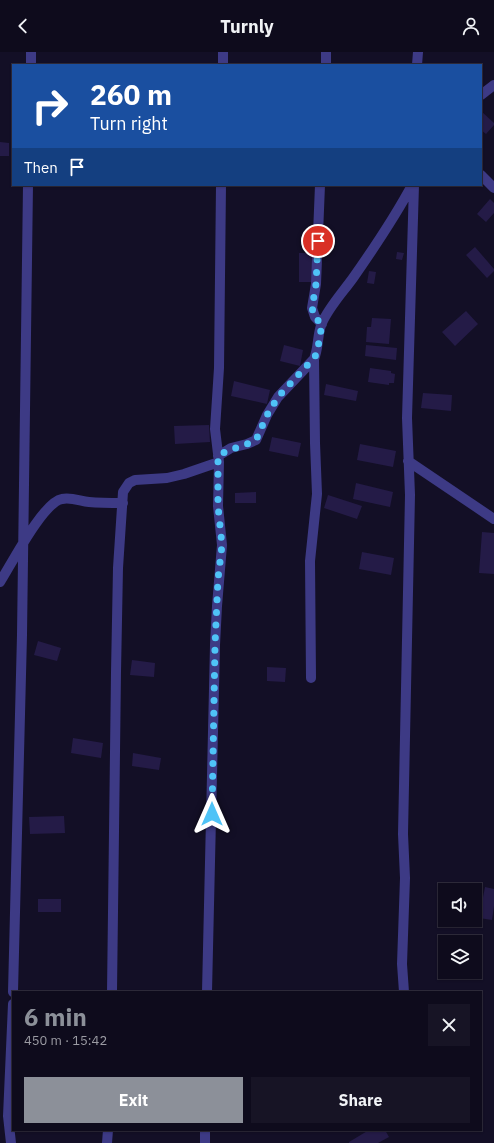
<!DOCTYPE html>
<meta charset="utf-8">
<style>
:root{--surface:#0e0b1c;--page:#171425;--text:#f1f3f6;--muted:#9b9ba3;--line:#2e2b3b;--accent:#8c9099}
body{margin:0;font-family:"IBM Plex Sans",sans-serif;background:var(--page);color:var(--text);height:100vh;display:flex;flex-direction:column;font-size:15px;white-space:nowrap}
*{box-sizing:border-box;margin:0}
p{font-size:13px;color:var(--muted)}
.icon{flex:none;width:22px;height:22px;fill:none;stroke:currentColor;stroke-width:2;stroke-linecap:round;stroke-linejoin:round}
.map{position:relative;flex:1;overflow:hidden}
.side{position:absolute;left:12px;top:939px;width:470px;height:140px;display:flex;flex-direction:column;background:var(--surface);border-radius:0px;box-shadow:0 1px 3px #0004,0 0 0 1px var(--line)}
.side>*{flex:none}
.guide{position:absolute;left:12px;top:12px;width:470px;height:122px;border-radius:0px;box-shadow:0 1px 3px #0004,0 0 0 1px var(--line);background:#1a4fa0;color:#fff;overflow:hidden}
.tools{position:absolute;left:438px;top:831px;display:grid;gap:8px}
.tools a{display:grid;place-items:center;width:44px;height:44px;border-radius:0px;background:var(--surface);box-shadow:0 1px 3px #0004,0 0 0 1px var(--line);font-size:20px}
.pin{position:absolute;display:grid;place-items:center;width:34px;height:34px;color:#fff;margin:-17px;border:2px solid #fff;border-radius:50%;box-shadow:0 1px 4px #0007}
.me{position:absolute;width:44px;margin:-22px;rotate:0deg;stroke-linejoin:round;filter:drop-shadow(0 0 3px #0008)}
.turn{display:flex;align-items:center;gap:14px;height:84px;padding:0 12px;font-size:18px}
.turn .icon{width:52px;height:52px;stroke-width:2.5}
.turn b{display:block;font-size:28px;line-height:34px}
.then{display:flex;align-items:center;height:38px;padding:0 12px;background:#0003;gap:8px;font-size:15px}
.round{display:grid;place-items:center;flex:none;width:42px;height:42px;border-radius:0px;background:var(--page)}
.headline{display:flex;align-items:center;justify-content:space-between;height:68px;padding:0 12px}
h1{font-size:24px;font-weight:700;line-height:30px;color:var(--accent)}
.action{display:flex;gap:8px;margin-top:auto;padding:8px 12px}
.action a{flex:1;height:46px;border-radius:0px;background:var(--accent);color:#fff;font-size:16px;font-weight:700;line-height:46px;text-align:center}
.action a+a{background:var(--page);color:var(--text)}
header{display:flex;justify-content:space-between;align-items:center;height:52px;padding:0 12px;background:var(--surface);font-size:18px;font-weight:700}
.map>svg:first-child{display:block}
.building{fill:#241b47}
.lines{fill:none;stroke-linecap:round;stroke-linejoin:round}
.street{stroke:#3d3a85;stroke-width:10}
.route{stroke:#4fc3f7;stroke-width:7;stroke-dasharray:0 12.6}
</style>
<header><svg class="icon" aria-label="back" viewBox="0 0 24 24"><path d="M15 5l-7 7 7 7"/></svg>Turnly<svg class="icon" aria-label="person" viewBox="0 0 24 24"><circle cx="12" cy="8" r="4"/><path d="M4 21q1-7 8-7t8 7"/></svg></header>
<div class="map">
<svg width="494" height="1091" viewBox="0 0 494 1091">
<rect width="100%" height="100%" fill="#130f26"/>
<path class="building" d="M481,59L494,71V73L486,82L481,78Z
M0,90L9,91V104H0Z
M490,147L494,151V161L486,170L477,162Z
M475,195L494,217V219L487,226L466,203Z
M397,200L404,201L402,208L396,207Z
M299,201H314V230H299Z
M369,219L376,220L374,232L367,231Z
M466,259L478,272L455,294L442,280Z
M372,266L391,267L389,292L366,290L367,275H371Z
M284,293L303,298L300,314L280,309Z
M366,293L397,296L396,308L365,304Z
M370,316L391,319V321L395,322L394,331H389V333L368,330Z
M234,329L270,338L267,352L231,344Z
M326,332L358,339L356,349L324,343Z
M423,341L452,343L451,359L421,356Z
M209,373L210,390L175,392L174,374Z
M272,385L301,391L298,405L269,399Z
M360,392L396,399L393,415L357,408Z
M356,431L393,440L390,455L353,447Z
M256,440V451H235V441Z
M328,443L362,454L357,467L324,456Z
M482,480L494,481V522L479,521Z
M362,500L394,506L391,523L359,517Z
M38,589L61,596L57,609L34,603Z
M132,608L155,611L154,625L130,623Z
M267,615L286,616L285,630L267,629Z
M73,686L103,691L101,706L71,701Z
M133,701L161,706L159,718L132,714Z
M64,764L65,781L30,782L29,765Z
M485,835L494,837V854L492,868L479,866Z
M38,847H61V860H38Z
M369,1078H385L389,1085L378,1091H349V1090Z"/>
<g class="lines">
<path class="street" d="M326,0V13
M31,13V0
M223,13V0
M417,13L418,0
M481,43L494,33
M481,123L494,136
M320,133L316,232L312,256L315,265L322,272
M218,404L231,396L247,392L256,388L267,363L278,345L314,307C319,295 317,282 322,271C329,255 343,240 353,226C374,196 395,165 412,133
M408,409L494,467
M0,530C11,513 43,450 62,447C71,445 80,449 89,450C100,451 112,451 123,451
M311,626L310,509L317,442L315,391L314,307
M13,940L22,583L28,133
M112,940L116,620L118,516L123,440L129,431L135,428L167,426L184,422L219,410
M207,940L215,593L217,554L222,493L218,454L219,410L215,377L219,316L221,133
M404,940L402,912L405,826L403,782L410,443L407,366L414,133
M11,1091L8,1064L13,952
M107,1091L108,1078
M205,1091V1078"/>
</g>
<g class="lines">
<path class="route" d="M212,762L215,593L218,527L222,493L218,454V404C230,396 243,395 256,388L267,363L278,345L314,306L317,301L322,272L315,266L312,256L316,232L318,189"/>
</g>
</svg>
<div class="tools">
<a><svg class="icon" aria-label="sound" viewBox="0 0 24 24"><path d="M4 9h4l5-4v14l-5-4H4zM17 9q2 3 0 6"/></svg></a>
<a><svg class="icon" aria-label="layers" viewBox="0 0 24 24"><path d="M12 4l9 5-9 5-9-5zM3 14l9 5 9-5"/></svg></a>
</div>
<div class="pin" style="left:318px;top:189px;background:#d93025"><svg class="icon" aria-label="arrive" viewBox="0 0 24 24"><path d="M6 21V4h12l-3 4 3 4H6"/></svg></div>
<svg class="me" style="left:212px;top:762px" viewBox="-20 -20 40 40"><path d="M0-17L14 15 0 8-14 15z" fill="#4fc3f7" stroke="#fff" stroke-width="4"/></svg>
<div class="guide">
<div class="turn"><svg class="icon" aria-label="right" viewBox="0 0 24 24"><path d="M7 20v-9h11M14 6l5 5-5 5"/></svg><div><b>260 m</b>Turn right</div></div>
<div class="then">Then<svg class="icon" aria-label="arrive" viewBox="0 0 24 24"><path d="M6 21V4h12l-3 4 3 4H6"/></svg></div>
</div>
<section class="side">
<div class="headline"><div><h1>6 min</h1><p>450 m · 15:42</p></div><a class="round"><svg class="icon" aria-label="close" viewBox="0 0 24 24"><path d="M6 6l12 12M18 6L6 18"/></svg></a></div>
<div class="action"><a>Exit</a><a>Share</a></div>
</section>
</div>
